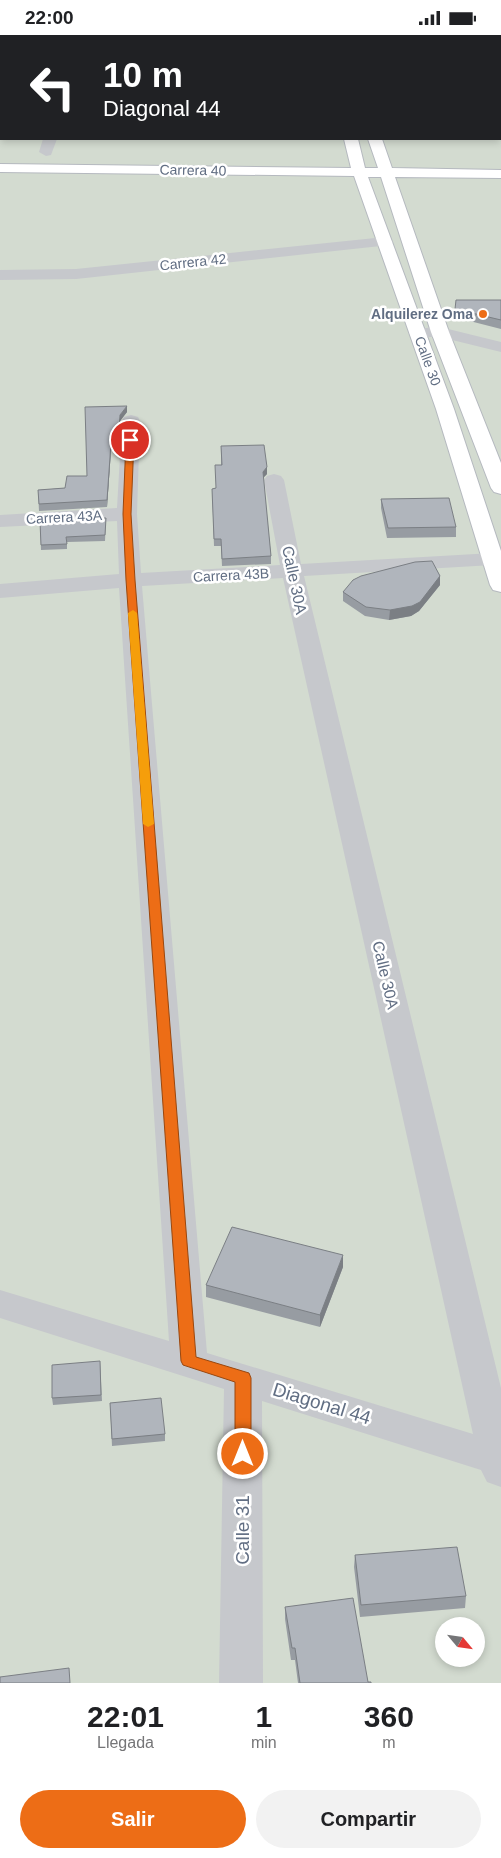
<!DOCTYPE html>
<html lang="es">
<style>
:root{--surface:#fff;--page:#f2f2f2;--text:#202124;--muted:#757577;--accent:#ed6d16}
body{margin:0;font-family:Helvetica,sans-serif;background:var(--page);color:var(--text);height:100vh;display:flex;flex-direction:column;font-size:19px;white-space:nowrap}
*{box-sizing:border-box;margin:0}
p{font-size:16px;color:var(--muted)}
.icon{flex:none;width:28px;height:28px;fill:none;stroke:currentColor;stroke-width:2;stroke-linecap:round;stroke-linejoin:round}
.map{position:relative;height:1648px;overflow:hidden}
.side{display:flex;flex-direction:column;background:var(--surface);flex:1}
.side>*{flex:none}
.guide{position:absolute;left:0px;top:0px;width:501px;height:105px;box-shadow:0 2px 8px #0003;background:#202124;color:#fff;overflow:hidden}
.needle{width:32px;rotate:119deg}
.controls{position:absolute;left:435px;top:1582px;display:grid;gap:10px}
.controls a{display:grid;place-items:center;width:50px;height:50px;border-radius:50%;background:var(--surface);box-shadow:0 2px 8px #0003;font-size:25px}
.pin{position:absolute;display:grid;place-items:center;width:42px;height:42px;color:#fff;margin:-21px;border:2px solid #fff;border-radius:50%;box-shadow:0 1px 5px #0007}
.me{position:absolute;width:55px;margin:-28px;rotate:0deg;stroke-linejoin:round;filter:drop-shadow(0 0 4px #0008)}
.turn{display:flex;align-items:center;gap:18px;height:105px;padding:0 20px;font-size:22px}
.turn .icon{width:65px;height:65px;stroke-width:2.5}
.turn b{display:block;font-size:35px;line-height:42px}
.eta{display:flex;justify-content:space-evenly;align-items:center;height:85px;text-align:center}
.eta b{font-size:30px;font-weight:800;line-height:35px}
.primary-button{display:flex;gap:10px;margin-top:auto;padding:10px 20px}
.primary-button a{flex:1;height:58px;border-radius:30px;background:var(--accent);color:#fff;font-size:20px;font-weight:800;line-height:58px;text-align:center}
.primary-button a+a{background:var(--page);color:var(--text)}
.status{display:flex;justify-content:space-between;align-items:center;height:35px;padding:0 25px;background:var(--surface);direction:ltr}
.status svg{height:14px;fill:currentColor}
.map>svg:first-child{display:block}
.green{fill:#d3dbd0;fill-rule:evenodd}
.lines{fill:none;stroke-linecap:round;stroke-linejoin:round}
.secondary-casing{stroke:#b5b9bf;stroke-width:2}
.street{fill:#c6c8cc;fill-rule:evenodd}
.secondary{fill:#fff;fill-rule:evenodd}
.wall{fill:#979ca2}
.shaded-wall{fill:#7b7f84}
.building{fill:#b0b5bc;stroke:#7b7f84}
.route{fill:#ed6d16;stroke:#9a470e}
.slow{fill:#f59e0b}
.poi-dot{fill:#ed6d16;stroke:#fff;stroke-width:2}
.labels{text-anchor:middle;stroke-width:5;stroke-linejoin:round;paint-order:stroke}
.far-street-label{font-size:14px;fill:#616e83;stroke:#fff}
.far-poi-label{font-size:14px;font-weight:bold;fill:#616e83;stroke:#fff;text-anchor:end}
.street-label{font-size:16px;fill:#616e83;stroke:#fff}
.near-street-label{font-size:19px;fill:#616e83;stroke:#fff}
</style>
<div class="status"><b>22:00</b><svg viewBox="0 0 49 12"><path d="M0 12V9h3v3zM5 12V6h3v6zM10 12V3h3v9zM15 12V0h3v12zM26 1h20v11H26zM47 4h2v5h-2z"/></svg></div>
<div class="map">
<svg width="501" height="1648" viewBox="0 0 501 1648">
<rect width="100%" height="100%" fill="#f3f4ef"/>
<path class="green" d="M0,0H501V1648H0ZM1,1H500V104H1ZM444,1591H476V1624H444Z"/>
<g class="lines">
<g class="secondary-casing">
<path id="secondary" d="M332,0H344V1H333Z
M344,104H358L365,133H378L368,104H382L392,133L501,135V143L395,142L449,297L501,428V459L494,457L491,453L431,297L381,142H368L454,374L501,516V557L493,555L490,550L436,374L354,141L0,137V129L351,133Z"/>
</g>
<path class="street" d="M124,0H136V1H125Z
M206,0H218V1H207Z
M418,0H430V1H419Z
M500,13H501V19H500Z
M500,35H501V43H500Z
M43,104H57L51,120L46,121L39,117Z
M385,202L390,204L393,207L390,210L76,244L0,245V235L76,234Z
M440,292L501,307V317L440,302H412L409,298L412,294Z
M131,380L138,382L140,386L137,479L141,538L280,530L264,445L267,441L274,439L281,441L284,445L301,529L493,518L501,520V529L493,530L304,541L501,1353V1452L487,1447L481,1435L262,1366L263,1648H219L224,1354L0,1283V1255L169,1306L119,553L0,563V549L119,539L117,486L0,492V480L117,473L122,386L124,382ZM283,543L473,1399L207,1318L142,551Z"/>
<use href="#secondary" class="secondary"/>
</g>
<path class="wall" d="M501,265V294L454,282L455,274Z
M127,371V377L120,386L118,414L111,415L107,472L39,476L38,455L65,453L87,441Z
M221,411L267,432V439L263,443L271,521V529L222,531L221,511H214L212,454L216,453L221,430Z
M381,464L456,492V502L387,503L381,473Z
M106,483L105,506L67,507V514L41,515L40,487Z
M440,541V550L419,576L411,581L389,585L365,581L343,566V557Z
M343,1232L320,1292L206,1262V1250Z
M100,1326L102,1366L53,1370L52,1363Z
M110,1368L165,1399V1406L112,1411Z
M355,1520L466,1561L465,1573L360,1582L354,1532Z
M285,1572L368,1647L371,1648H298L295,1625H291L285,1584Z"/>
<path class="shaded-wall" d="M127,371V377L120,386L118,414L120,380Z
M111,408V415L107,472V465Z
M267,432V439L262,444L263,437Z
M440,541V550L419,576L411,581L389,585L390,575Z
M343,1220V1232L320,1292V1280Z"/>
<path class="building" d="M456,265H501V285L455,274Z
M127,371L120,380L118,408H111L107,465L39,469L38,455L65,453L67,441H87L85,372Z
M264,410L267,432L263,437L271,521L222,524L221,504H214L212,454L216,453L215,430H222L221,411Z
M449,463L456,492L388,493L381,464Z
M106,483L105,500L66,502L67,509L41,510L40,487Z
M432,526L440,541L420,567L412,571L390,575L366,572L343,557L353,545L361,541L415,527Z
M232,1192L343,1220L320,1280L206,1250Z
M100,1326L101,1360L52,1363V1330Z
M161,1363L165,1399L112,1404L110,1368Z
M457,1512L466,1561L361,1570L355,1520Z
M353,1563L368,1647H371V1648H300L295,1613H292L285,1572Z
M69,1633L70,1648H0V1642Z"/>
<path class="route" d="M130,402L134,405L131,479L135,545L196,1322L249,1338L251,1343V1419L248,1424L243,1426L237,1424L235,1419V1347L183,1330L181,1326L126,545L123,479L126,405Z"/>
<path class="slow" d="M133,575L137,578L154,789L148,792L143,789L128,578Z"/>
<circle class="poi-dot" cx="483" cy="279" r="5"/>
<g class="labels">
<g class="far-street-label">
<text transform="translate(193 135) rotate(1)" y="5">Carrera 40</text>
<text transform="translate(193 227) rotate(-6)" y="5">Carrera 42</text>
<text transform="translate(428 326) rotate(70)" y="5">Calle 30</text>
<text transform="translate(64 482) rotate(-3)" y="5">Carrera 43A</text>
<text transform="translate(231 540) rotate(-3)" y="5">Carrera 43B</text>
</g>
<g class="far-poi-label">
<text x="473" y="284">Alquilerez Oma</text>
</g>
<g class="street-label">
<text transform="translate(295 545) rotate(78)" y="6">Calle 30A</text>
<text transform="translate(386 940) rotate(77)" y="6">Calle 30A</text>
</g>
<g class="near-street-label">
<text transform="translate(322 1368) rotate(17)" y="7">Diagonal 44</text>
<text transform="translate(242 1495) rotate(-90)" y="7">Calle 31</text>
</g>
</g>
</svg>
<div class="controls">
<a><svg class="needle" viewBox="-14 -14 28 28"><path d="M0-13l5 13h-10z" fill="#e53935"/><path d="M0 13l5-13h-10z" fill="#757577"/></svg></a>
</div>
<div class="pin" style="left:130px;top:405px;background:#d93025"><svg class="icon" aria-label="arrive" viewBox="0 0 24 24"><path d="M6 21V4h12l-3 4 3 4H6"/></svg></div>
<svg class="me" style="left:243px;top:1419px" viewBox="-20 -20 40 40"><circle r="17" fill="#ed6d16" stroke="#fff" stroke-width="3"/><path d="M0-11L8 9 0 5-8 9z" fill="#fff"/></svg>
<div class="guide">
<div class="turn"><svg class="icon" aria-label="left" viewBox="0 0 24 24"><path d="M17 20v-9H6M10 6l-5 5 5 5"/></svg><div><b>10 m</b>Diagonal 44</div></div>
</div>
</div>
<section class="side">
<div class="eta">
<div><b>22:01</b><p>Llegada</p></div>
<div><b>1</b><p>min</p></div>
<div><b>360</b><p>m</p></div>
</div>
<div class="primary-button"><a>Salir</a><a>Compartir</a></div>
</section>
